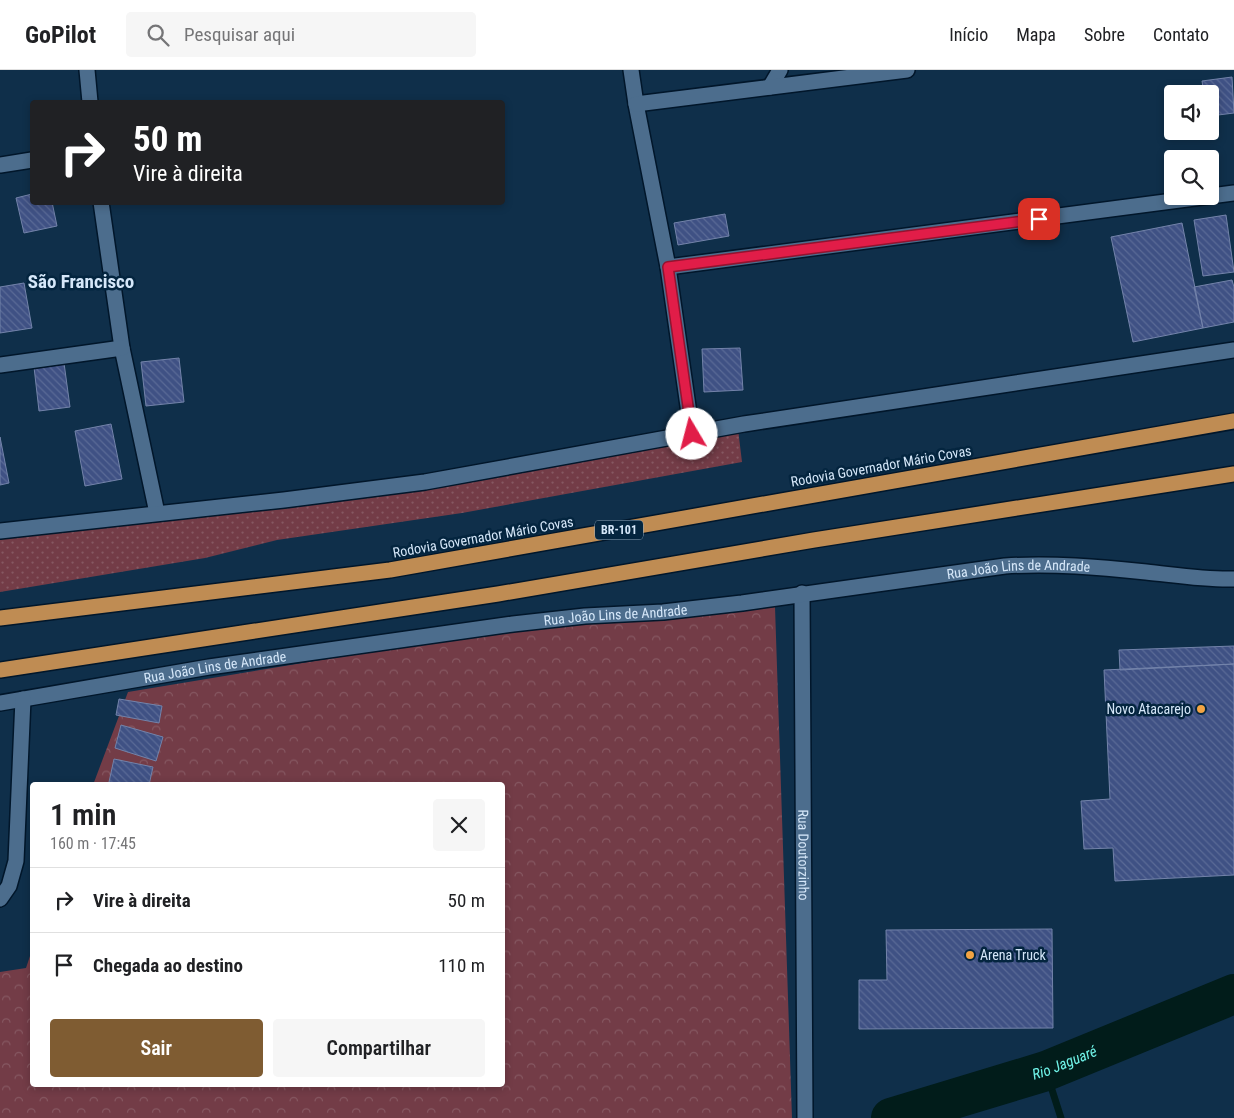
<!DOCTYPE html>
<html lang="pt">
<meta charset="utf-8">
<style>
:root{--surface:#fff;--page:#f6f6f6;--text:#202124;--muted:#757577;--line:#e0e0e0;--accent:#7f5c32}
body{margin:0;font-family:"Roboto Condensed",sans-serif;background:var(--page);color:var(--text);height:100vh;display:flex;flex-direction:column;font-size:19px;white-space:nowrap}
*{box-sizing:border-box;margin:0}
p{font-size:16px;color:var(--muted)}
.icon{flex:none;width:28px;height:28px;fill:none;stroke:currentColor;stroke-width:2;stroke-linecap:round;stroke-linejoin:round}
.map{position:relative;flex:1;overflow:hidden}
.side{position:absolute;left:30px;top:712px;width:475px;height:305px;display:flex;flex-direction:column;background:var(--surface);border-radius:5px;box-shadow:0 2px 8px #0003}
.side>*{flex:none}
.guide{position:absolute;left:30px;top:30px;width:475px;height:105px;border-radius:5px;box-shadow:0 2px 8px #0003;background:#202124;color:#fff;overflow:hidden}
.fabs{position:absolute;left:1164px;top:15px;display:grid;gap:10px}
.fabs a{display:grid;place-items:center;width:55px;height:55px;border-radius:5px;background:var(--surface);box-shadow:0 2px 8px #0003;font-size:25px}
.pin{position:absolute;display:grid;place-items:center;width:42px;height:42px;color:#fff;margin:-21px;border-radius:10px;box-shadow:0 2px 8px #0006}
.me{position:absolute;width:55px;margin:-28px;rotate:352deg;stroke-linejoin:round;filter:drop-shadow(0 0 4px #0008)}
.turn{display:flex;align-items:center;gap:18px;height:105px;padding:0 20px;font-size:22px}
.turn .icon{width:65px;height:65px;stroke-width:2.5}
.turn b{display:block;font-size:35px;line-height:42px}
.round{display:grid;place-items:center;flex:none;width:52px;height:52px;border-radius:5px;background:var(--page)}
.summary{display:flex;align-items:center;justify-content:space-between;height:85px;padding:0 20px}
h1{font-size:30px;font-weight:600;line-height:38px}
.button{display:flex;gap:10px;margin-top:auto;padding:10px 20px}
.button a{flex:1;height:58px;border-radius:5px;background:var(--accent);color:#fff;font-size:20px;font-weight:600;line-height:58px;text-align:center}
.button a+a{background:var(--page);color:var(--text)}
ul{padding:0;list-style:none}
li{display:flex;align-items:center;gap:15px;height:65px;padding:0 20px;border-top:1px solid var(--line)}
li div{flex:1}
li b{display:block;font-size:19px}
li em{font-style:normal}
header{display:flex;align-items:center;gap:30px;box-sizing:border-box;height:70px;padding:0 25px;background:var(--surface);border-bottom:1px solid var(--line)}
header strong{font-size:24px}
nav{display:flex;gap:28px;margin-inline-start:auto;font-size:18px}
.search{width:350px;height:45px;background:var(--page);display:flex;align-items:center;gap:12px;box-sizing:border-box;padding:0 18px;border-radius:5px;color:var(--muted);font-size:19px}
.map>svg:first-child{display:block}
.grass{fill:url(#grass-dots)}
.forest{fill:url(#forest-crowns)}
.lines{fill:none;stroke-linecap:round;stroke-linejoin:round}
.stream{stroke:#011c1a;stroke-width:7}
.river{stroke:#011c1a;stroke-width:40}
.building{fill:url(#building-back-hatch);stroke:#7383aa}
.minor-casing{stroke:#01162a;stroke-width:18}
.highway-casing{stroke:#01162a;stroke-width:18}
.minor{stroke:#4c6d8d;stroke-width:15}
.highway{stroke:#bf8c53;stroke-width:15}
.route-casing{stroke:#92132f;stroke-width:12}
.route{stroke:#e11d48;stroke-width:9}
.poi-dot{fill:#f3a443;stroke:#04253f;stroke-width:2}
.labels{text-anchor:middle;stroke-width:5;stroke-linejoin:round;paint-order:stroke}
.shield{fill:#04253f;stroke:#96adc1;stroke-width:1}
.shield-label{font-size:12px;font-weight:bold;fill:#d5e7f9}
.street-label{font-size:14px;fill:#d5e7f9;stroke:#04253f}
.poi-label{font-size:14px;fill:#d5e7f9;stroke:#04253f;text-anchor:end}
.water-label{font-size:15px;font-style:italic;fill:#6ff2e7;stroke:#04253f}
.district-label{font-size:19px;font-weight:bold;fill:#d5e7f9;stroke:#04253f}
</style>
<header>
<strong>GoPilot</strong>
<div class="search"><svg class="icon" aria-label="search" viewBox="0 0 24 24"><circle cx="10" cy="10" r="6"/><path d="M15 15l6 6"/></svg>Pesquisar aqui</div>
<nav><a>Início</a><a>Mapa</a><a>Sobre</a><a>Contato</a></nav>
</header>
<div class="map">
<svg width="1234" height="1048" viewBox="0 0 1234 1048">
<defs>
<pattern id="grass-dots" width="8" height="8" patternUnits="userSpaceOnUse" patternTransform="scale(1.25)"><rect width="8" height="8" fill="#733c47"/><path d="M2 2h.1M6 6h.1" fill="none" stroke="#865862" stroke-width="1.8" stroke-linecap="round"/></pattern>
<pattern id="forest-crowns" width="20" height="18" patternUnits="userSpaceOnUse" patternTransform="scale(1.25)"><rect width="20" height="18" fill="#733c47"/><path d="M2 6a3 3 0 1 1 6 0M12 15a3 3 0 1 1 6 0" fill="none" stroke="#865862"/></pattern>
<pattern id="building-back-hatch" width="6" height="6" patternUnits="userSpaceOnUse" patternTransform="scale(1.25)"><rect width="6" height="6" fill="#3f5184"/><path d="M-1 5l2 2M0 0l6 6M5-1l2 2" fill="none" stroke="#5a6a96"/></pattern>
</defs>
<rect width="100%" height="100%" fill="#0f2f4a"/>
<path class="grass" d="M738,359L742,392L462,443L277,470L205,488L0,522V466Z"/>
<path class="forest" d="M775,537L792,1048H0V902L26,898L32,880V1015H502V715H93L128,622L556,551H659Z"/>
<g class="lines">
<path class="stream" d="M1046,1001L1061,1048"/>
<path class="river" id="s1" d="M891,1048L1046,1001L1234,924"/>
</g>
<path class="building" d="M1232,7L1234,43L1210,46V24H1204L1202,11Z
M32,124V132H52L57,156L24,163L16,128Z
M725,144L729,166L678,175L674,153Z
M1226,145L1234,202L1203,206L1194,150Z
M1182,153L1203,258L1133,272L1111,167Z
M1232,210L1234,217V252L1203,258L1194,217Z
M24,213L32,258L0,263V217Z
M740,278L743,320L704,322L702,279Z
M179,288L184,332L146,336L141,292Z
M64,293L70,337L39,341L34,297Z
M111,354L122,409L85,416L75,361Z
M0,367L9,413L0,415Z
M1234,576V594L1120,600L1119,580Z
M1234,594V805L1115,811L1113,778L1084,779L1081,731L1110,729L1104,600Z
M119,629L162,636L159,653L116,645Z
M121,655L163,667L156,691L115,678Z
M114,689L153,697L149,715H122L109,712Z
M1052,859L1053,958L859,959V910H887L886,860Z"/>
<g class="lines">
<g class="minor-casing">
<g id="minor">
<path d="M87,0L90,32"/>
<path d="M631,0L636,34L668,197L692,364"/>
<path d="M770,17L780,0"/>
<path d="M636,34L907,0"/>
<path d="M0,95L32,90"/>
<path d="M101,132L122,278L157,443"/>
<path d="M668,197L1234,123"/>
<path d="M0,295L122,278"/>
<path d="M0,461L284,430L425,412L744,354L1234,280"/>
<path id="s2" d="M802,523L805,1048"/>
<path id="s3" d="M0,633L209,597L513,554L585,546L663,542L742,533L1005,496C1052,493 1099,497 1146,502C1175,505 1205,510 1234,509"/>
<path d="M0,829L9,816L16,791L23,629"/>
</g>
</g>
<g class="highway-casing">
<path id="highway" d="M0,548L390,500L1234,351
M0,600L498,524L814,470L1234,404"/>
</g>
<use href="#minor" class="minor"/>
<use href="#highway" class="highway"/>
</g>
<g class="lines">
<g class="route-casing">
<path id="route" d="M692,364L668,197L1039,149"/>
</g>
<use href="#route" class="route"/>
</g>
<g class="poi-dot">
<circle cx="1201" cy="639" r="5"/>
<circle cx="970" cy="885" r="5"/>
</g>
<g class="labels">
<rect class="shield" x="595" y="450.5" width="48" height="19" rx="4"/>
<g class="shield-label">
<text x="619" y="464">BR-101</text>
</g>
<g class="street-label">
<text transform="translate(881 396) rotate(-10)" y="5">Rodovia Governador Mário Covas</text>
<text transform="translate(483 467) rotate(-10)" y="5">Rodovia Governador Mário Covas</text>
<text dy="5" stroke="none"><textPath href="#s3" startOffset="1028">Rua João Lins de Andrade</textPath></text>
<text dy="5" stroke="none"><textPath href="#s3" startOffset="622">Rua João Lins de Andrade</textPath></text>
<text dy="5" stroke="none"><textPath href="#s3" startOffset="218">Rua João Lins de Andrade</textPath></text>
<text dy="5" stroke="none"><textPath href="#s2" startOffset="262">Rua Doutorzinho</textPath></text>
</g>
<g class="poi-label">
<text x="1191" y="644">Novo Atacarejo</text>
<text x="980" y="890" text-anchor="start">Arena Truck</text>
</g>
<g class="water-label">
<text dy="5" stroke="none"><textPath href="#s1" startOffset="182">Rio Jaguaré</textPath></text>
</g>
<g class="district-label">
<text x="81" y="218">São Francisco</text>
</g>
</g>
</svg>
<div class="fabs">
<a><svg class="icon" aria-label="sound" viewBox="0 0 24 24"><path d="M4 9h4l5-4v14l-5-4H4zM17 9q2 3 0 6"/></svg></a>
<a><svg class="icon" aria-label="search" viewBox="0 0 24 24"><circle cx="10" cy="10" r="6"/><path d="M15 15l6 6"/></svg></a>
</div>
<div class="pin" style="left:1039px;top:149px;background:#d93025"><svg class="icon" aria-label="arrive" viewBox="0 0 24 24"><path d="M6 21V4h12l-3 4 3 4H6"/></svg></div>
<svg class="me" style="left:692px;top:364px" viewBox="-20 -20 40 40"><circle r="19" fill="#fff"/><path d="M0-13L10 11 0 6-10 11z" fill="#e11d48"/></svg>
<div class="guide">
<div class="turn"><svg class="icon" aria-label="right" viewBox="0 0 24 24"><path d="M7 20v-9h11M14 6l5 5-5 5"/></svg><div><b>50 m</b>Vire à direita</div></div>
</div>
<section class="side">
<div class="summary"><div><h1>1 min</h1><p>160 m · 17:45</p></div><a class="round"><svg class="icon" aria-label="close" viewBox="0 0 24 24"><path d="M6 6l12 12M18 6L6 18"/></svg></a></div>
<ul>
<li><svg class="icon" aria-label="right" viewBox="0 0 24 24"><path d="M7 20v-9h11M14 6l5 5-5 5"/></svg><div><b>Vire à direita</b></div><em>50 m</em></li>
<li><svg class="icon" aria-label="arrive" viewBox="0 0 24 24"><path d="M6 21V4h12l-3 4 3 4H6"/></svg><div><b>Chegada ao destino</b></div><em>110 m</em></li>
</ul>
<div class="button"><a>Sair</a><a>Compartilhar</a></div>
</section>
</div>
